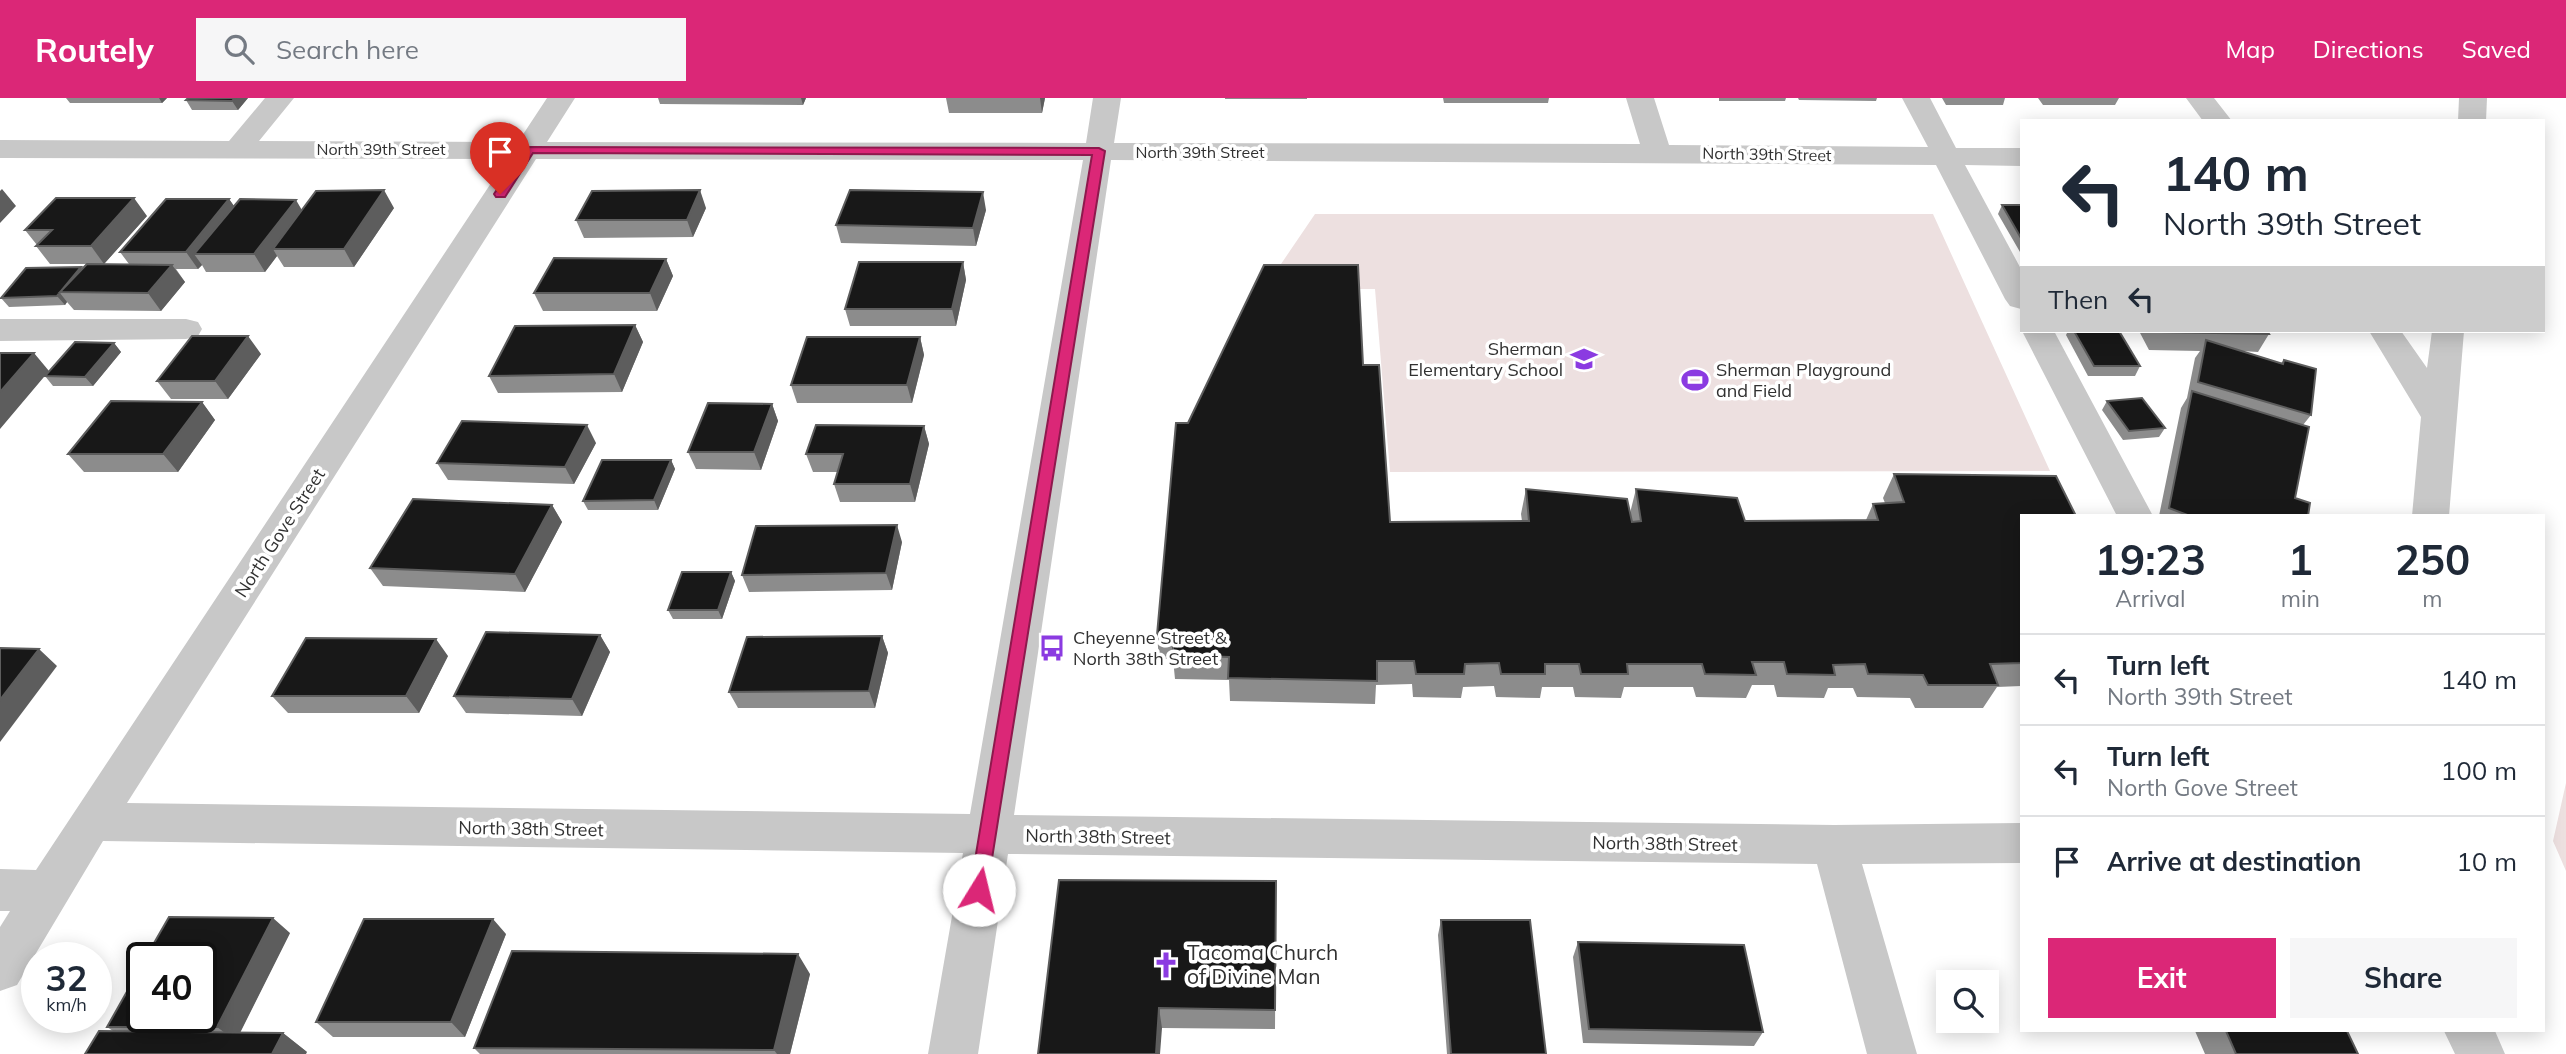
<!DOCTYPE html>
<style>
:root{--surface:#fff;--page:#f6f6f7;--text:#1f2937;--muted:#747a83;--line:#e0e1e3;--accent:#db2777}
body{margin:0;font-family:Mulish,sans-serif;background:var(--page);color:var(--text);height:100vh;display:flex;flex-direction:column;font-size:26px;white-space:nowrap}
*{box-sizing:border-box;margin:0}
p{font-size:23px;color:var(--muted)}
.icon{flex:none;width:38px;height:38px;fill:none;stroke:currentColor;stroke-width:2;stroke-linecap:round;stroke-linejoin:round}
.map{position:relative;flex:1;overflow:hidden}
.sheet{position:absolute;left:2020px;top:416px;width:525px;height:518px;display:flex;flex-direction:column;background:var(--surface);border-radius:0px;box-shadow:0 4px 18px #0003}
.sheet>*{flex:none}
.banner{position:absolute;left:2020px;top:21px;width:525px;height:214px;border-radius:0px;box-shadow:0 4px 18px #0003;background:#fff;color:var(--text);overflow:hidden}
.controls{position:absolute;left:1936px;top:872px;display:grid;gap:14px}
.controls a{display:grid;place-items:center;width:63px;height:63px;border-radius:0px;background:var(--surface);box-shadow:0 4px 18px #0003;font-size:35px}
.speed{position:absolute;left:21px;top:844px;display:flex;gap:14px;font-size:35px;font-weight:700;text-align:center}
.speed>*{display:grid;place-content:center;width:91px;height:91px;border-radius:50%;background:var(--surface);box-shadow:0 4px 18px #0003;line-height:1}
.speed small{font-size:18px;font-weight:400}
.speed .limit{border:4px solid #111;border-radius:10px;background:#fff;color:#111}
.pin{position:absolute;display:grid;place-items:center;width:60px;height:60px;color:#fff;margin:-72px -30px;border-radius:50% 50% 50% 0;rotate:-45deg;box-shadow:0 0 7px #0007}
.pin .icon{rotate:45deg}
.me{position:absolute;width:77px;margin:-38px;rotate:9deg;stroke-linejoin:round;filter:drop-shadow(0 0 5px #0008)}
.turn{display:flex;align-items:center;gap:24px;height:147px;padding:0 28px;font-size:32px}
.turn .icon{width:91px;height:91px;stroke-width:2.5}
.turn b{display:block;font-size:49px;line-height:60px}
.then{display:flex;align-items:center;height:66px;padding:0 28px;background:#0003;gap:14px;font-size:26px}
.eta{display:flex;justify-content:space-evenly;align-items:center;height:119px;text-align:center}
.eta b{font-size:42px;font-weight:700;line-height:49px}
.cta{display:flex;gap:14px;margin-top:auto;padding:14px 28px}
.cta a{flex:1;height:80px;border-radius:0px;background:var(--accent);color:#fff;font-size:28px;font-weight:700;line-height:80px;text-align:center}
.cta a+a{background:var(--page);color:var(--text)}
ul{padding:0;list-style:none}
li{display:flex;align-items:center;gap:21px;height:91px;padding:0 28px;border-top:2px solid var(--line)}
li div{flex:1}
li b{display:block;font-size:26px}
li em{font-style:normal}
header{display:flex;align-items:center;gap:42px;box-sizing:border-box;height:98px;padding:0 35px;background:var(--accent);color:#fff}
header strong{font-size:33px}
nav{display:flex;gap:38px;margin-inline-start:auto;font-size:24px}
.search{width:490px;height:63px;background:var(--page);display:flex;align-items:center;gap:18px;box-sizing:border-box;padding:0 24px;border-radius:0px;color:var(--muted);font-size:26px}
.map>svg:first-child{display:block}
.green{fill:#ede0e0}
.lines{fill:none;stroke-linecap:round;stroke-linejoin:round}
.minor{fill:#c8c8c8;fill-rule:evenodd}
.wall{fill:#8c8c8c}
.shaded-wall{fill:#5d5d5d}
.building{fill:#181818;stroke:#5d5d5d;stroke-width:2}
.route{fill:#db2777;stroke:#8e194d;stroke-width:2}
.labels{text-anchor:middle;stroke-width:7;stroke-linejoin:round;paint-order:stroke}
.far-street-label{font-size:16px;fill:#313131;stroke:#fff}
.poi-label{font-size:18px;fill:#313131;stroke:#fff;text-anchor:start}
.street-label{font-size:18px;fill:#313131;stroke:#fff}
.near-poi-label{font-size:21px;fill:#313131;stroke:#fff;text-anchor:start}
</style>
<header>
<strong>Routely</strong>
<div class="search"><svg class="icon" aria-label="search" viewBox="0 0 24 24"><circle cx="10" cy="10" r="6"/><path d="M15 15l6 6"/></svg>Search here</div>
<nav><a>Map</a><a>Directions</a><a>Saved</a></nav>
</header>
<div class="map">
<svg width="2566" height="956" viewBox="0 0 2566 956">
<rect width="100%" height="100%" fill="#fff"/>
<path class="green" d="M1315,116H1933L2050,373L1390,374L1375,191H1264Z
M2566,685V773L2553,743Z"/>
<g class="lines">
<path class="minor" d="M265,0H294L259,43L518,44L547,0H575L547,44L1086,45L1093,0H1121L1114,45L1640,46L1626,0H1654L1669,47L1928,49L1902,0H1930L1956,50H2021V68L1965,67L2021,171V211L2010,208L2005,201L1936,67L1111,62L1014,717L1834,727L2021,725V765L1862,766L1917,956H1867L1817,766L1008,756L978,956H928L963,755L103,743L17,887L0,893V829L10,813H0V771L36,772L507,61L0,60V42L229,43ZM536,61L1083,62L970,716L127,705Z
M2186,0H2214L2232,23H2203Z
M2459,0H2487L2486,23H2458Z
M0,221H186L198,224L202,231L198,238L186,241L0,243Z
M2022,233H2054L2153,418H2117Z
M2369,233H2401L2427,270L2432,233H2464L2449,418H2412L2421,319Z
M2444,933H2495L2505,956H2455Z"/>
</g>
<path class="wall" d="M66,0H167L162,5H70Z
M188,0H248L238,12H192L186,2Z
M658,0H806L803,7L660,6Z
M946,0H1045L1042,15H949Z
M1225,0H1307V1H1225Z
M1443,0H1549L1548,5H1444Z
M1719,0H1786L1785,3H1719Z
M1798,0H1877L1876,3L1799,2Z
M1942,0H2005L2003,7H1946Z
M2038,0H2119L2115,7H2043Z
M229,101L234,108L302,112L394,110L354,169H284L277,158L265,174H206L202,167L198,171H176L185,184L161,213L74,212L67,204L65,207L9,209L1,200L82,170L86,166H50L36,148L37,147L25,132L147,118L104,166H129L120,154Z
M2002,107H2021V154H2020L1998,116Z
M706,110L693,139L584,140L576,122Z
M986,112L976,148L841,145L836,127Z
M666,161L673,178L657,213H543L534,195Z
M963,164L966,182L956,228H850L845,211Z
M635,227L643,244L622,294L498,295L489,278Z
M2068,233H2119L2140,268L2135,278H2088L2066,237Z
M2139,233H2267L2269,236L2258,254L2242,253L2281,265L2284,262L2311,317L2303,327L2295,400L2308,418H2159L2181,310L2187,300L2195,260L2200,253L2149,252Z
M920,239L924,257L912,305H797L791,287Z
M114,245L121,254L93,288H53L45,278Z
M261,256L228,301H171L157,283Z
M1363,267L1390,424L1522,423L1521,416L1526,391L1630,415L1636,391L1745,423L1866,422L1873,406L1885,405L1883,400L1894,376L2021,418V588L1997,589L1983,610H1915L1910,600L1857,599L1853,590H1828L1824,600L1777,599L1774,587H1752L1746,600L1696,599L1693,589H1624L1621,600L1575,599L1573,589H1542L1540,600L1496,599L1494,588L1463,589L1461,600L1413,599L1412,586L1376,587L1375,606L1230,603L1229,582L1175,581L1173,561H1159L1157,537L1188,325Z
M2107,303L2165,330L2159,339L2123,342L2102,312Z
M202,304L215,322L178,374H84L68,356Z
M772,306L778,323L761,372L696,371L688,354Z
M924,328L929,346L915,404H840L834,386L838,374H813L806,356Z
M596,345L574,386L448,382L437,365Z
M671,362L675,371L658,412H588L583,403Z
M552,407L562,424L525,494L383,488L370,470Z
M902,444L892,492L749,494L742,477Z
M731,474L735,483L722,521H673L668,512Z
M600,537L610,554L582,618L466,615L454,598Z
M882,538L888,555L875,610H738L729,594Z
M448,558L419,615H288L272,598Z
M1276,783L1275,931L1162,930L1038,956Z
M1441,822L1546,956H1447L1438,837Z
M290,835L240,934L283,935L307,954L113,933L107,929Z
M506,836L465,939H333L316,924Z
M1578,844L1763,934L1754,948L1583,945L1573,859Z
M810,876L790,956H480L474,950Z
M2195,933H2347L2358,956H2205Z"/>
<path class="shaded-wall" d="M159,0H167L162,5Z
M235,0H248L238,12L232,3Z
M801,0H806L803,7Z
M1040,0H1045L1042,15Z
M2,91L16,108L0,125V93Z
M384,92L394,110L354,169L344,151Z
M700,92L706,110L693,139L687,122Z
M983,94L986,112L976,148L973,130Z
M134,100L147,118L104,166L91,148Z
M229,101L241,118L194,156L202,167L198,171L186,154Z
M296,102L306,119L273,151L277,158L265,174L254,156Z
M666,161L673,178L657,213L650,195Z
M963,164L966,182L956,228L952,211Z
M172,167L185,184L161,213L148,195Z
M60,195L67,204L65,207L57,198Z
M635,227L643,244L622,294L614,276Z
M248,238L261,256L228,301L215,283Z
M920,239L924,257L912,305L907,287Z
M114,245L121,254L93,288L85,279Z
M34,255L49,273L0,331V294Z
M202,304L215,322L178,374L163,356Z
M772,306L778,323L761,372L754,354Z
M587,327L596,345L574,386L565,369Z
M924,328L929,346L915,404L910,386Z
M671,362L675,371L658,412L654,402Z
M552,407L562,424L525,494L515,476Z
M897,427L902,444L892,492L886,475Z
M731,474L735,483L722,521L718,512Z
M600,537L610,554L582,618L572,601Z
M882,538L888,555L875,610L869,593Z
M436,541L448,558L419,615L406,598Z
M39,551L57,568L0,644V602Z
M273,820L290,835L236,943L217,929Z
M493,821L506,836L465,939L451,924Z
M798,856L810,876L790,956H777L774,952Z
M1159,910L1162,930L1160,956H1156Z
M283,935L307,954L306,956H272Z"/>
<path class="building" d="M188,0H235L232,3L186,2Z
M384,92L344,151H273L316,93Z
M700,92L687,122H576L592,93Z
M850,92L983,94L973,130L836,127Z
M56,100H134L91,148H36L52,132H25Z
M166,101H229L186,154H120Z
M240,101L296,102L254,156H194Z
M2002,107H2021V140Z
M554,160L666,161L650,195H534Z
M859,164H963L952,211H845Z
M87,166L172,167L148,195L60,194Z
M1264,167H1358L1363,267H1379L1390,424L1529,423L1526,391L1627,401L1632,424L1641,423L1636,391L1737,400L1745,423L1878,422L1873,406L1904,404L1894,376L2056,378L2076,418H2021V565L1990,566L1998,587H1928L1923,577L1868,576L1865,566L1833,567L1835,577L1787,576L1784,564H1752L1756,577L1705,576L1702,566H1627L1628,576H1581L1579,566H1545V576H1501L1499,565L1465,566L1464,576H1416L1414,563H1377V583L1228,580L1229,559L1173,557V538L1157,537L1176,325H1188Z
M81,169L57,198L1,200L26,170Z
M635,227L614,276L489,278L515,228Z
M2074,233H2119L2140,268H2094Z
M2159,233H2267L2269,236L2160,234Z
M192,238H248L215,283H157Z
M807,239H920L907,287H791Z
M2206,242L2283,266L2284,262L2316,271L2311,317L2198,284Z
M75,244L114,245L85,279L45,278Z
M0,255H34L0,294Z
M2192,293L2309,329L2295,400L2310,405L2308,418H2190L2169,410Z
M2142,300L2165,330L2129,333L2107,303Z
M111,303L202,304L163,356H68Z
M708,305L772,306L754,354H688Z
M462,323L587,327L565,369L437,365Z
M816,327L924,328L910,386H834L843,356H806Z
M602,362H671L654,402L583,403Z
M413,401L552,407L515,476L370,470Z
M897,427L886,475L742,477L756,428Z
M682,474H731L718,512H668Z
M486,534L600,537L572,601L454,598Z
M882,538L869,593L729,594L747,539Z
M306,540L436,541L406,598H272Z
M0,550L39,551L0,602Z
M1059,782L1276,783L1275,912L1159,910L1156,956H1038Z
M169,819L273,820L217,929H107L142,867V919H201V859H146Z
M364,821H493L451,924H316Z
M1441,822H1530L1546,956H1451Z
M1578,844L1744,847L1763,934L1589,931Z
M512,853L798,856L774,952L474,950Z
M99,933L283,935L272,956H85Z
M2226,933H2347L2358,956H2236Z"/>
<path class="route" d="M525,49L1099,50L1105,53L986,798L979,801L973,798L970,792L1092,57L533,55L505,99H496L494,96Z"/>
<defs>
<g id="school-bare" transform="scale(2.1)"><path d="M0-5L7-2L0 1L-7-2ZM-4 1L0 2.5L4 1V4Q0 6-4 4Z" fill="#8b3be1" stroke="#fff" stroke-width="2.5" paint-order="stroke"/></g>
<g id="stadium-bare" transform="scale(2.1)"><path d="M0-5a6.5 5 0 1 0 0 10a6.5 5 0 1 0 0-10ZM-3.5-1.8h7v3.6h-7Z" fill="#8b3be1" stroke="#fff" stroke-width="2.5" paint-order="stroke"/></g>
<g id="bus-bare" transform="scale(2.1)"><path d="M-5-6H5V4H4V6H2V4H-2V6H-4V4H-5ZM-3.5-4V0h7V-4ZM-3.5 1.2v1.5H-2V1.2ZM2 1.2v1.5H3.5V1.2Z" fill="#8b3be1" stroke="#fff" stroke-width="2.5" paint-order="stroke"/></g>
<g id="church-bare" transform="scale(2.1)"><path d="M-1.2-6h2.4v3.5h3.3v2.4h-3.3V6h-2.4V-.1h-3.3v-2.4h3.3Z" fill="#8b3be1" stroke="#fff" stroke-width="2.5" paint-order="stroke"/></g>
</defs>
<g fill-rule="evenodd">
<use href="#school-bare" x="1584" y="261"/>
<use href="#stadium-bare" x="1695" y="282"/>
<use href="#bus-bare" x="1052" y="550"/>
<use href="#church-bare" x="1166" y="867"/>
</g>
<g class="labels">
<g class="far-street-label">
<text x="381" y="57">North 39th Street</text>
<text x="1200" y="60">North 39th Street</text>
<text transform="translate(1767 56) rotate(1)" y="6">North 39th Street</text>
</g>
<g class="poi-label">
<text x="1563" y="257" text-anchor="end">Sherman<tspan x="1563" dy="21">Elementary School</tspan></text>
<text x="1716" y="278">Sherman Playground<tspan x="1716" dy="21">and Field</tspan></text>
<text x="1073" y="546">Cheyenne Street &amp;<tspan x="1073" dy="21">North 38th Street</tspan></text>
</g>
<g class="street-label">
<text transform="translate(280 435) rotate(-57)" y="6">North Gove Street</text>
<text transform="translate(531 731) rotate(1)" y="6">North 38th Street</text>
<text transform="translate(1098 739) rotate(1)" y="6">North 38th Street</text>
<text transform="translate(1665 746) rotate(1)" y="6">North 38th Street</text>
</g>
<g class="near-poi-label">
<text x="1187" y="862">Tacoma Church<tspan x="1187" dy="24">of Divine Man</tspan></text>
</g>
</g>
</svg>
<div class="controls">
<a><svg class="icon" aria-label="search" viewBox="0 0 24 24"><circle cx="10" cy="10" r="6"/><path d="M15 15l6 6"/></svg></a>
</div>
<div class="speed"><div>32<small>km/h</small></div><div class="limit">40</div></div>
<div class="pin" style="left:500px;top:96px;background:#d93025"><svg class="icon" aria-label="arrive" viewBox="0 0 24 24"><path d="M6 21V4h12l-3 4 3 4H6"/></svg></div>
<svg class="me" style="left:979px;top:792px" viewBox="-20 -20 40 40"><circle r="19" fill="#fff"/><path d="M0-13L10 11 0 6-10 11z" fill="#db2777"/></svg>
<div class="banner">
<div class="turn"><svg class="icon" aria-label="left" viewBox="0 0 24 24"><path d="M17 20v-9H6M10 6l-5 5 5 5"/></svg><div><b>140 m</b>North 39th Street</div></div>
<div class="then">Then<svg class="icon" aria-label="left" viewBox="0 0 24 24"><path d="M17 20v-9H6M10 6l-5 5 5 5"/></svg></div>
</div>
<section class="sheet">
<div class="eta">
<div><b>19:23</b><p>Arrival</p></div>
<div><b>1</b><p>min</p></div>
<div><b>250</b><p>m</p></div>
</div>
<ul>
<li><svg class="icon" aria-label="left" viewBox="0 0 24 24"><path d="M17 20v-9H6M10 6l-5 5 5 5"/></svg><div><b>Turn left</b><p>North 39th Street</p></div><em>140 m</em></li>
<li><svg class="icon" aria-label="left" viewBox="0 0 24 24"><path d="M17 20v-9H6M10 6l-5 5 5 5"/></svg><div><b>Turn left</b><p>North Gove Street</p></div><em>100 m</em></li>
<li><svg class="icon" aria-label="arrive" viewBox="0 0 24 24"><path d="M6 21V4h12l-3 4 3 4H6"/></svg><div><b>Arrive at destination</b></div><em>10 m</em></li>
</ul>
<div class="cta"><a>Exit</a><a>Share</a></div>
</section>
</div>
